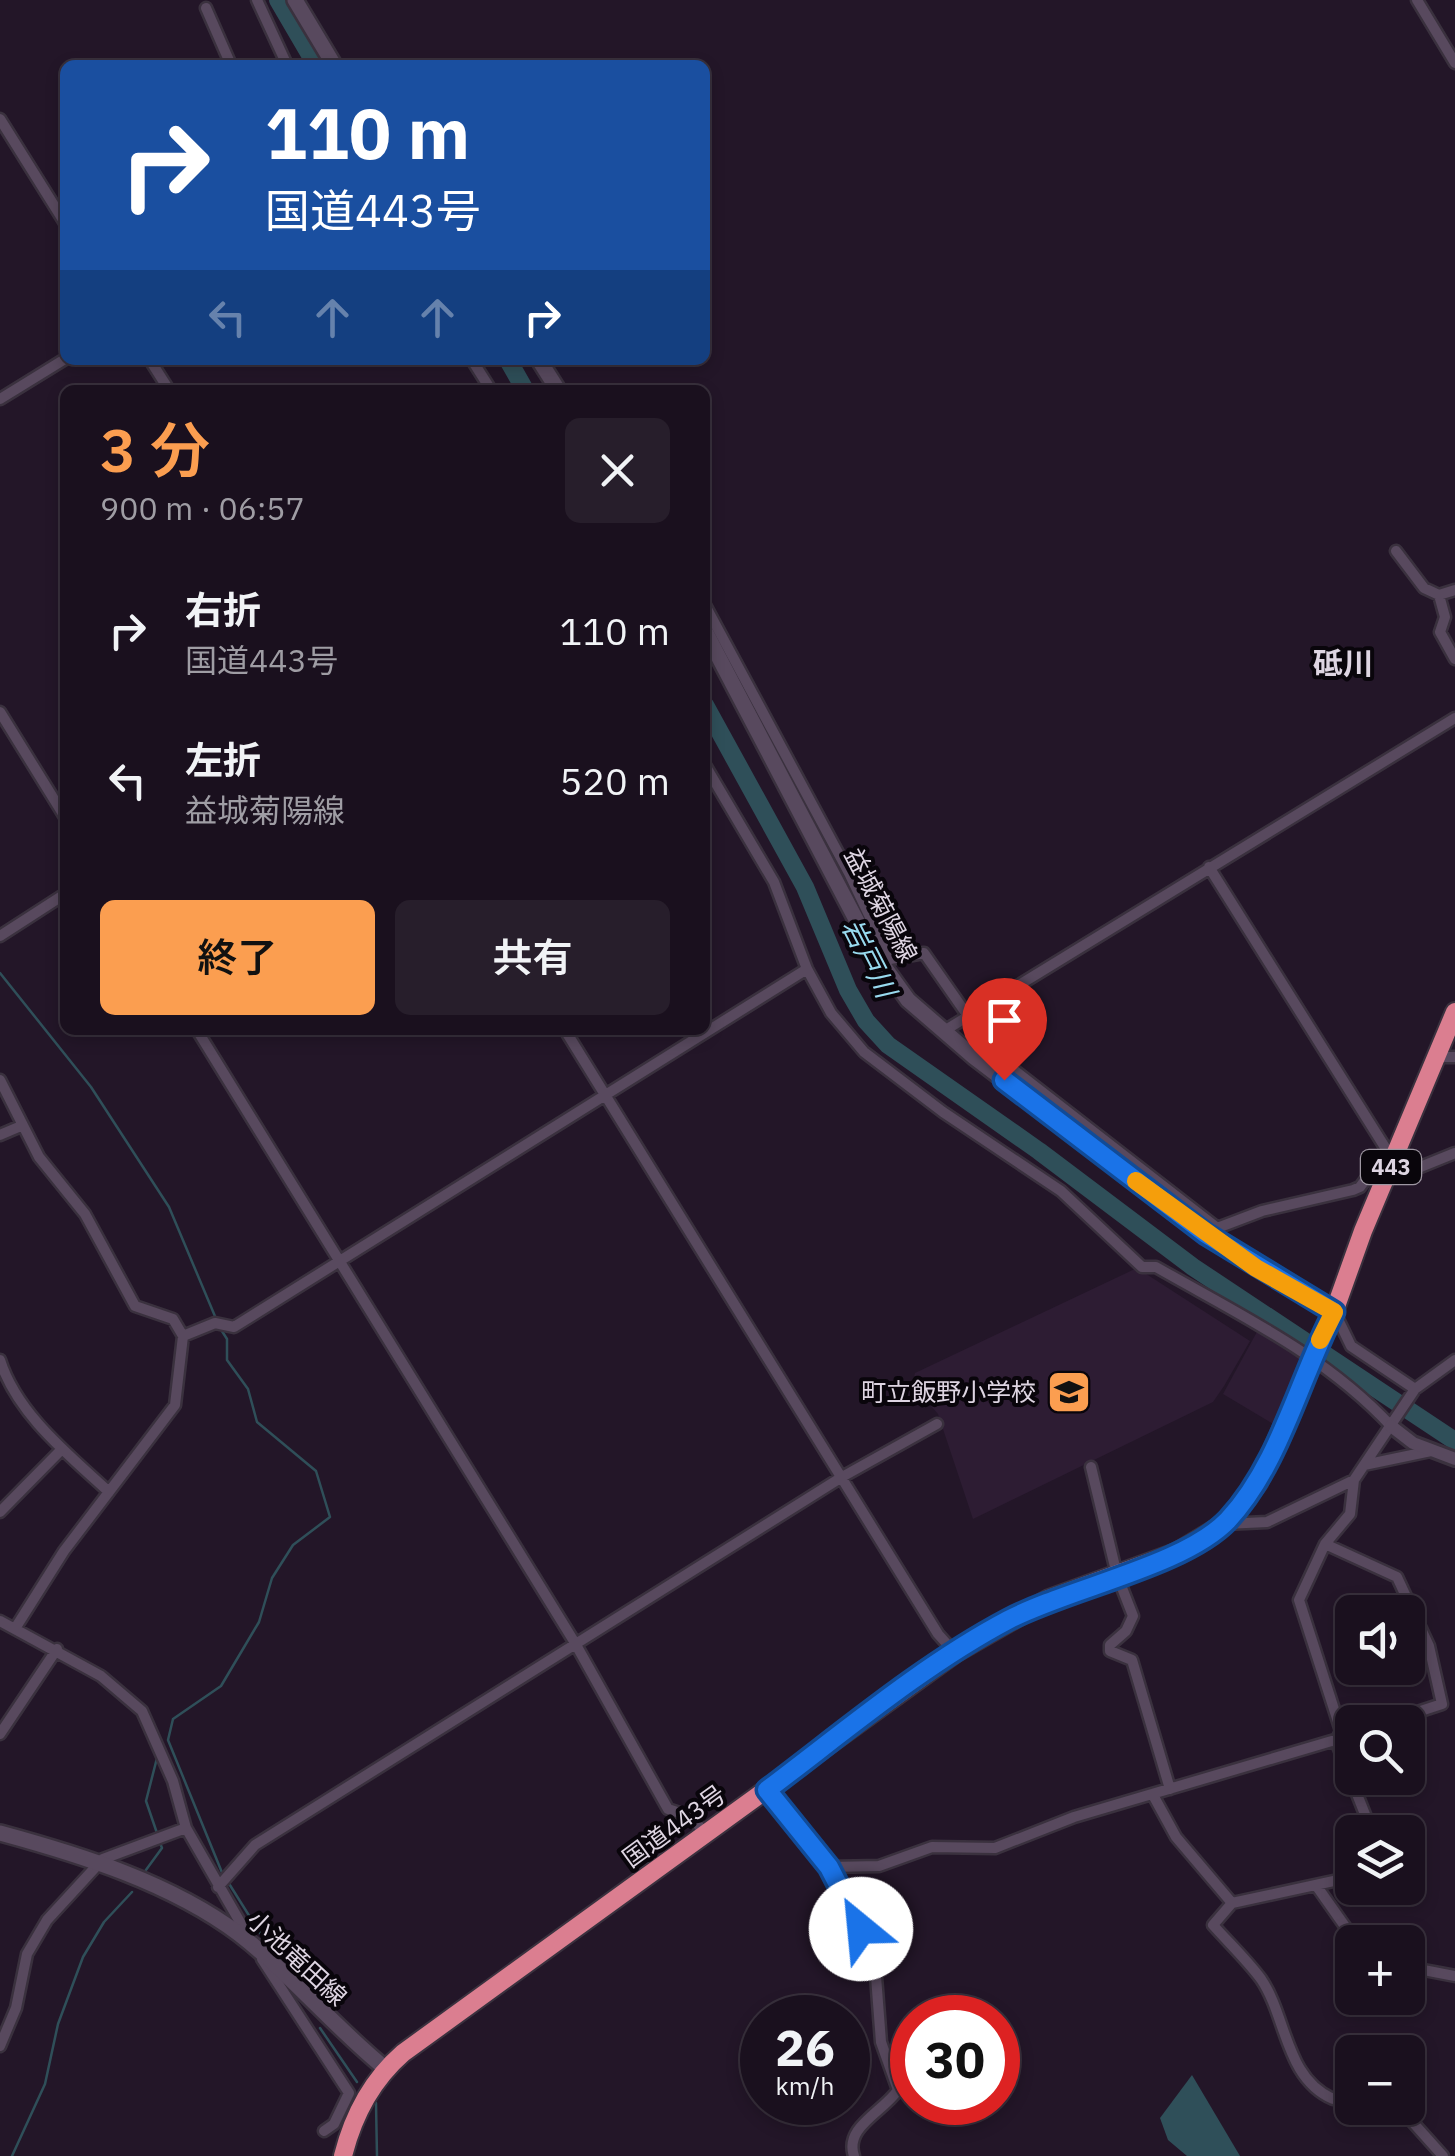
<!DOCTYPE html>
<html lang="ja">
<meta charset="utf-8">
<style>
:root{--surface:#1a101e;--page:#271e2b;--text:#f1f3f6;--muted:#9f9da4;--line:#38303c;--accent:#fb9e50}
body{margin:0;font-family:"IBM Plex Sans","Noto Sans JP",sans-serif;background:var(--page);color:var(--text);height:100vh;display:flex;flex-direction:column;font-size:38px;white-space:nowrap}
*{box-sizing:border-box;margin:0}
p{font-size:32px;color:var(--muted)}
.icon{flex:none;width:55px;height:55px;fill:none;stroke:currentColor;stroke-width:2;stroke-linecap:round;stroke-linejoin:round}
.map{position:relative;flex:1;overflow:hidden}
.drawer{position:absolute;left:60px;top:385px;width:650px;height:650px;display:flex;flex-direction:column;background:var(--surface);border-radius:15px;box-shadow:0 5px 15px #0003,0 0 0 2px var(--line)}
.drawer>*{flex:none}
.hud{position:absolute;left:60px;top:60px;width:650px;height:305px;border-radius:15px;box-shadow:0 5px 15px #0003,0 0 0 2px var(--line);background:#1a4fa0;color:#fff;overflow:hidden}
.controls{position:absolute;left:1335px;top:1595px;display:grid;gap:20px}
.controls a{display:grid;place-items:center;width:90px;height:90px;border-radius:15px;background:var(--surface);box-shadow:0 5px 15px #0003,0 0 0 2px var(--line);font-size:50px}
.speed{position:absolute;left:740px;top:1995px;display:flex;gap:20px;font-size:50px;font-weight:700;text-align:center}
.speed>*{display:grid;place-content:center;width:130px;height:130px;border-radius:50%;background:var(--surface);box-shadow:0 5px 15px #0003,0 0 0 2px var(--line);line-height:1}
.speed small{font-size:25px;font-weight:400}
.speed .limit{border:15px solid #d22;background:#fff;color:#111}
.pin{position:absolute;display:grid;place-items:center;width:85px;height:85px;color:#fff;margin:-102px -42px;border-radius:50% 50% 50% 0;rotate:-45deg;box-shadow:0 0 10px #0007}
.pin .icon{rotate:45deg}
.me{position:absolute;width:110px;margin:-55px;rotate:332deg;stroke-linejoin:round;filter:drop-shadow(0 0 8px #0008)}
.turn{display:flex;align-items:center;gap:35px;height:210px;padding:0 40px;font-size:45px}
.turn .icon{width:130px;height:130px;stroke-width:2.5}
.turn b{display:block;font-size:70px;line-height:85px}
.lanes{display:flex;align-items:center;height:95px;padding:0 40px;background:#0003;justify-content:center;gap:50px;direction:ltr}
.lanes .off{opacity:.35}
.round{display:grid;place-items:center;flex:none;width:105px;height:105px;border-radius:15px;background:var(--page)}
.summary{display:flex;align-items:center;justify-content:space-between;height:170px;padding:0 40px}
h1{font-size:60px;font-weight:600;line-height:75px;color:var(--accent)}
.action{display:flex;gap:20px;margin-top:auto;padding:20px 40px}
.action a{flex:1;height:115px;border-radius:15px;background:var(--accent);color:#111;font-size:40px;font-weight:600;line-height:115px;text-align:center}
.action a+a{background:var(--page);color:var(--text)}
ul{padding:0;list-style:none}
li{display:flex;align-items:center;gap:30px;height:150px;padding:0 40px}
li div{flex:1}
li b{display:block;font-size:38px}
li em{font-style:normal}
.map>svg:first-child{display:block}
.built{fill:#2d1c33}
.water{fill:#2f4f59}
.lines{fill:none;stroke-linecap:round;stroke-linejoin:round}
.stream{stroke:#2f4f59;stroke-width:2.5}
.river{stroke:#2f4f59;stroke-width:18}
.minor-casing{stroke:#3a313e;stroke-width:15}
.tertiary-casing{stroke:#3a313e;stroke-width:18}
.secondary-casing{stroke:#3a313e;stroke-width:20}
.trunk-casing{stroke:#3a313e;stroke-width:22}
.minor{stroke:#58495e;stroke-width:10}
.tertiary{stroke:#58495e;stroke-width:12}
.secondary{stroke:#58495e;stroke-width:15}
.trunk{stroke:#db7e90;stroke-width:18}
.route-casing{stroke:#114b97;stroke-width:25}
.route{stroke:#1a73e8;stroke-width:18}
.slow{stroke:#f59e0b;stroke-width:18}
.labels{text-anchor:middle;stroke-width:8;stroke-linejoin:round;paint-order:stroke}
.shield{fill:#09050b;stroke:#9e97a2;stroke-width:2.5}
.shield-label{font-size:22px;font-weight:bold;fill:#ded5e2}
.street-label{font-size:25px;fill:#ded5e2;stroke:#09050b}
.poi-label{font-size:25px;fill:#ded5e2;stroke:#09050b;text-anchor:end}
.water-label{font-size:28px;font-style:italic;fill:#99dbef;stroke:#09050b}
.quarter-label{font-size:30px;font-weight:bold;fill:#ded5e2;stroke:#09050b}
</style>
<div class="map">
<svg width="1455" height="2156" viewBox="0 0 1455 2156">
<rect width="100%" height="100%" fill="#231628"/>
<path class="built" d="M1137,1268L1250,1341L1224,1386L1213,1402L973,1519L938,1414L912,1384L915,1373Z
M1258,1330L1303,1356L1275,1425L1223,1394Z"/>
<path class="water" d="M1192,2075L1240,2156H1187L1168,2140L1160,2118Z"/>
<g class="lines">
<path class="stream" d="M0,973L91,1087L169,1207L217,1321
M220,1328L227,1339V1360L248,1389L257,1422L316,1471L330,1517L293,1545L272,1578L259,1622L221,1686L173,1719L168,1740L223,1875
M157,1758L146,1801L158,1836
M143,1874L162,1848L160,1843
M228,1882L260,1933L316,1985
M320,2028L357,2082
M376,2103L377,2156
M12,2156L45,2084L58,2024L83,1957L104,1922L132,1892"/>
<path class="river" d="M278,0L316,65
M508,360L525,390
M705,705L805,887L848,990L866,1021L888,1045L1039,1151L1193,1267L1455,1441"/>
<g class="minor-casing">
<path id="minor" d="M257,0L287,65
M1417,0L1455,63
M206,8L231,65
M0,119L65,223
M150,360L169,390
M472,360L491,390
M0,399L65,359
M1396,551L1424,588L1439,595L1455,590
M1439,595L1445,617L1440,632L1455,659
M705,605L850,875L890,959L924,953L968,1016
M0,712L65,817
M705,765L774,882L807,969L831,1013L864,1052L943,1112L1061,1191L1142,1267H1156C1240,1315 1325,1355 1391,1426
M1209,867L1393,1160
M0,936L65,894
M975,1012L1005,1063L1216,1227
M197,1030L575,1643L668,1809L692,1817L705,1834
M565,1030L938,1634L955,1653
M944,1031L1455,718
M1436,1057H1455
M0,1080L39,1157L85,1214L135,1306L173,1319L183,1336L175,1405L64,1551L16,1627
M0,1135L21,1126
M1389,1171L1408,1172L1455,1153
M1212,1230L1262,1211L1353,1190L1360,1187L1377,1164L1392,1163
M1335,1313L1351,1346L1415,1389
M183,1336L215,1323L234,1327L807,969
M0,1360C17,1414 69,1455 109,1492
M1364,1465L1431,1451
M1091,1467L1117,1575L1133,1616L1126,1631L1110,1645V1651L1132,1660L1170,1789
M1354,1480L1350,1514L1325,1544L1299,1600L1341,1731L1336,1741L1372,1832
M0,1512L62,1449
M1225,1524L1267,1522L1354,1480L1415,1389L1455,1360
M1325,1544L1397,1577L1429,1646L1442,1704L1387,1722
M0,1621L101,1676L142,1711L173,1781L186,1828L248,1936
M0,1734L57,1649
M767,1790L829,1867L874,1950L881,2042L898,2090C883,2112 844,2127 854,2156
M1153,1795L1176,1837L1232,1903
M829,1867L879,1866L932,1847L995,1848L1074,1817L1352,1735
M1352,1877L1232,1903L1213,1925C1229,1943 1247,1960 1261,1979C1287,2017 1285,2078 1333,2099L1352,2092
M218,1887L255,1845L842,1477L937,1424
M1318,1888L1356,1942
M262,1959L349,2093L334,2124L324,2131
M1408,1967L1455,1976
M0,2046L16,2008L27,1954L47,1920L103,1859L186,1828
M1400,2108L1443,2156"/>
</g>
<g class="tertiary-casing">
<path id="tertiary" d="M1391,1426L1413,1443L1455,1459"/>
</g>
<g class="secondary-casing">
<path id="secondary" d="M295,0L334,65
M539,360L558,390
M705,631L872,950L908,1000L974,1057L1206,1234L1334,1312
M0,1833C81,1855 171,1883 239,1934C291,1974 334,2027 386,2069"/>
</g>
<g class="trunk-casing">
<path id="trunk" d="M343,2156C353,2116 372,2080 403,2053L955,1653L1049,1599L1178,1552L1224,1524L1258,1483L1334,1312L1363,1231L1455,1012"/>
</g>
<use href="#minor" class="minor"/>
<use href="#tertiary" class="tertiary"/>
<use href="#secondary" class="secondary"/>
<use href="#trunk" class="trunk"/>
</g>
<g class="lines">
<g class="route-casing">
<path id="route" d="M861,1929L829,1867L767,1790C844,1732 923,1665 1008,1620C1069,1588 1184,1566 1228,1520C1280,1464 1299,1379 1334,1312L1206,1234L1004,1080"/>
</g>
<use href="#route" class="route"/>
<path class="slow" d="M1136,1181L1256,1268L1334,1312L1320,1340"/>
</g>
<defs>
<g id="school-square" transform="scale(2.25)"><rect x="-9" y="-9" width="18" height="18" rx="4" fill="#fb9e50" stroke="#09050b"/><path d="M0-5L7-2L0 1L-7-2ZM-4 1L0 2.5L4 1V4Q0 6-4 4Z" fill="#111"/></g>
</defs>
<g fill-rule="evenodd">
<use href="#school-square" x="1069" y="1392"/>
</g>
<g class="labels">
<rect class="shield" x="1361" y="1150" width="60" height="34" rx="8"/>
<g class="shield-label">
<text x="1391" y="1175">443</text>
</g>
<g class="street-label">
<text transform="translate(881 905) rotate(62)" y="9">益城菊陽線</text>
<text transform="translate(674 1826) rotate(-36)" y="9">国道443号</text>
<text transform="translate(297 1958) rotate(43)" y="9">小池竜田線</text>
</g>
<g class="poi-label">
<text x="1036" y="1401">町立飯野小学校</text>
</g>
<g class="water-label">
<text transform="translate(869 958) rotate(63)" y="10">岩戸川</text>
</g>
<g class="quarter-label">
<text x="1343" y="674">砥川</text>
</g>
</g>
</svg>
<div class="controls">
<a><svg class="icon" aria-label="sound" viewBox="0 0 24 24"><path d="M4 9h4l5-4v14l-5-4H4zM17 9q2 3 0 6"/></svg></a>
<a><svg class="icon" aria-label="search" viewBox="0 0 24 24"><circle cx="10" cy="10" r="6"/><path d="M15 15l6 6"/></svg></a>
<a><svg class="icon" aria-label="layers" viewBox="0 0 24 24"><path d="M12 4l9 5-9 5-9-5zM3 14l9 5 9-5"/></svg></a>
<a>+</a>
<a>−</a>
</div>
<div class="speed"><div>26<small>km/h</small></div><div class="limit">30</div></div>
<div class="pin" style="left:1004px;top:1080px;background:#d93025"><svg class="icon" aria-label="arrive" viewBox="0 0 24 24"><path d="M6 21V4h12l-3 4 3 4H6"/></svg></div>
<svg class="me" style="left:861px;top:1929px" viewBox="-20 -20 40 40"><circle r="19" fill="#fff"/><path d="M0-13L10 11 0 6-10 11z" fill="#1a73e8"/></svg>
<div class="hud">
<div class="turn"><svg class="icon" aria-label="right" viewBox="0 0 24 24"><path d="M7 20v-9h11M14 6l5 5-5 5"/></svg><div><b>110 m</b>国道443号</div></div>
<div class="lanes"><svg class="icon off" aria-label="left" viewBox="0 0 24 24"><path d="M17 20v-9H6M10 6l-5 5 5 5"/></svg><svg class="icon off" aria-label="ahead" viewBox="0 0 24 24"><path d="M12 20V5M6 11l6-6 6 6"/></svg><svg class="icon off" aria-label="ahead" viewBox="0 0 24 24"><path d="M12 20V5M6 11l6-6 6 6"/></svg><svg class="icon" aria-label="right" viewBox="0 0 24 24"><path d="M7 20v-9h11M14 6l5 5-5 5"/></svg></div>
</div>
<section class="drawer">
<div class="summary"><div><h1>3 分</h1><p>900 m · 06:57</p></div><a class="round"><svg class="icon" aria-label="close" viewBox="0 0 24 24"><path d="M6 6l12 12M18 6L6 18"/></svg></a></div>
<ul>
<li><svg class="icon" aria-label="right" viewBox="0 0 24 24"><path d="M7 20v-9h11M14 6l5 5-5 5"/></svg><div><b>右折</b><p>国道443号</p></div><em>110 m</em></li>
<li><svg class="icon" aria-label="left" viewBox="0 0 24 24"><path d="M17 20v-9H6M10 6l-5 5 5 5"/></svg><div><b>左折</b><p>益城菊陽線</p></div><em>520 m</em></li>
</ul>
<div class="action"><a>終了</a><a>共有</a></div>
</section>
</div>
